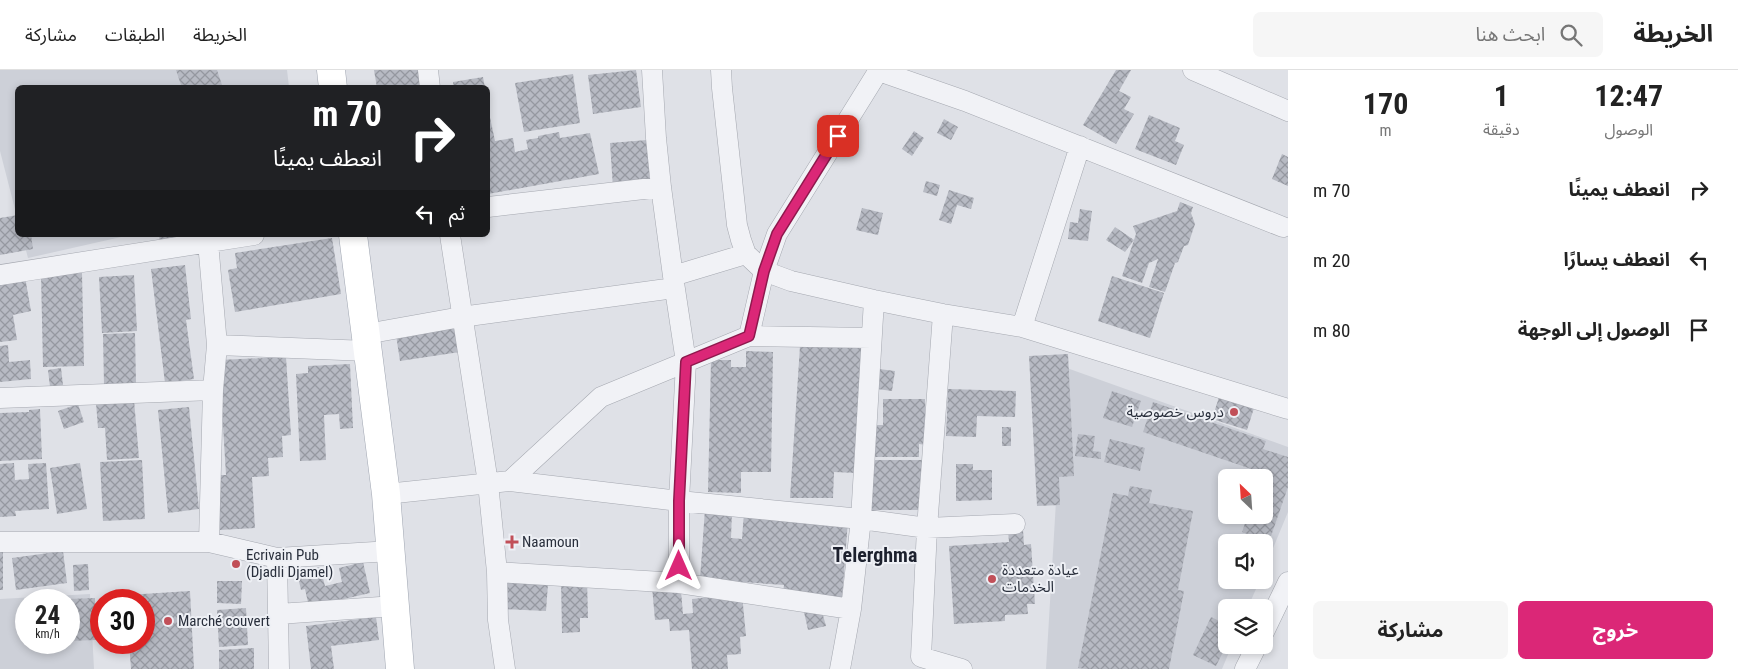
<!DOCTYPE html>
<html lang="ar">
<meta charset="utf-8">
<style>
:root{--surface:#fff;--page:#f6f6f6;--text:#222;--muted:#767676;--line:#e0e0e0;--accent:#db2777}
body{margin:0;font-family:"Roboto Condensed","Noto Sans Arabic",sans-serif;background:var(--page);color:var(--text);direction:rtl;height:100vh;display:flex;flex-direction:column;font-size:19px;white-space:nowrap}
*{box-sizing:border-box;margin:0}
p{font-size:16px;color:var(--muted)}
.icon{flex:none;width:28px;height:28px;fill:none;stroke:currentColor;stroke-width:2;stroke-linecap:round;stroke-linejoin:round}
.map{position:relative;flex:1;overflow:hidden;direction:ltr}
.panel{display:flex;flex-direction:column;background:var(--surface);width:450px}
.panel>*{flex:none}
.banner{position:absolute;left:15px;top:15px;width:475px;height:152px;border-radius:8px;box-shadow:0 2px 8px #0003;direction:rtl;background:#202124;color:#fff;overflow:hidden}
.needle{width:32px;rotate:335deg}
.fabs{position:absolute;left:1218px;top:399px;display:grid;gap:10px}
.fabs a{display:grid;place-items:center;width:55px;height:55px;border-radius:8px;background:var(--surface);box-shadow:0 2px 8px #0003;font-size:25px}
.speed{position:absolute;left:15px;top:519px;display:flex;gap:10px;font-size:25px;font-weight:700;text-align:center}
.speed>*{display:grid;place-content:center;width:65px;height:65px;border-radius:50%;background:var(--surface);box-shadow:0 2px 8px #0003;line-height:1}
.speed small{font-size:12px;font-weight:400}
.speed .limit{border:8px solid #d22;background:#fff;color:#111}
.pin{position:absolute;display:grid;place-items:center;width:42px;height:42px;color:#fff;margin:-21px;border-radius:10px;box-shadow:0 2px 8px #0006}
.me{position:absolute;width:55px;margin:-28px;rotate:0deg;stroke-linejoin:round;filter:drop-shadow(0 0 4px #0008)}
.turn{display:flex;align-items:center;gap:18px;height:105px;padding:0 25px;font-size:22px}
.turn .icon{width:65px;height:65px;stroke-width:2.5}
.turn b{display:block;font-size:35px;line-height:42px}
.then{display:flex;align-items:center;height:48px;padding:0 25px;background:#0003;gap:10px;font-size:19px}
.eta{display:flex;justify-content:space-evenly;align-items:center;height:85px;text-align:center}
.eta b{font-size:30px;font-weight:700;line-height:35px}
.button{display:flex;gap:10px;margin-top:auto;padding:10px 25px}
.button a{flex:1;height:58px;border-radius:8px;background:var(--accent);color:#fff;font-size:20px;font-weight:700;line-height:58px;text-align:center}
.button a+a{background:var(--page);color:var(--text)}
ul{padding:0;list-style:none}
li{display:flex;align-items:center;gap:15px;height:70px;padding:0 25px}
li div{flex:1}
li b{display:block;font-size:19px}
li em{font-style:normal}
header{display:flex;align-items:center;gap:30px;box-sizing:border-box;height:70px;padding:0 25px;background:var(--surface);border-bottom:1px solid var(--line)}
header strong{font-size:24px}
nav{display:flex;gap:28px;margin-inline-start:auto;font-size:18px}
.search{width:350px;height:45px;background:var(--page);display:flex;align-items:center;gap:12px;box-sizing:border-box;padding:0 18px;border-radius:8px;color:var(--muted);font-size:19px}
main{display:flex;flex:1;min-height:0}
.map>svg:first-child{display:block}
.built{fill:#cdd0d8;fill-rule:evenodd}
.building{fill:url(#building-cross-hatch)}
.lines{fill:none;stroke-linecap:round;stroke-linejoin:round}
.street-casing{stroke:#a5a8b0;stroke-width:21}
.primary-casing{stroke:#9fa5b1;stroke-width:29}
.street{stroke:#f1f2f6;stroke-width:20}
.primary{stroke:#fff;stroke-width:28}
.route-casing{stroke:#8e194d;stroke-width:12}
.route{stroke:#db2777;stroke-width:9}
.poi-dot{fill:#c14f58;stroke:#eef0f5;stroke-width:2}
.labels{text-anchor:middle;stroke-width:4;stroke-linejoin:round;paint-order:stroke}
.poi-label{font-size:15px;fill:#292f3c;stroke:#eef0f5;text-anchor:start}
.district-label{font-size:20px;font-weight:bold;fill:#1c202d;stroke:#eef0f5}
</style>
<header>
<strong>الخريطة</strong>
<div class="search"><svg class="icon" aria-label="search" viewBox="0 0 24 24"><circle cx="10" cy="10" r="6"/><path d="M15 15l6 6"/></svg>ابحث هنا</div>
<nav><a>الخريطة</a><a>الطبقات</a><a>مشاركة</a></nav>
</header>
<main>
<section class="panel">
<div class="eta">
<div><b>12:47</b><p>الوصول</p></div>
<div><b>1</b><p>دقيقة</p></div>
<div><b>170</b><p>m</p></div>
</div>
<ul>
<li><svg class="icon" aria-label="right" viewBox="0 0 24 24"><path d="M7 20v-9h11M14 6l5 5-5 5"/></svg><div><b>انعطف يمينًا</b></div><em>70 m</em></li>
<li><svg class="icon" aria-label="left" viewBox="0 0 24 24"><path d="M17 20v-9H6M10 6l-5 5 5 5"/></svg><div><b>انعطف يسارًا</b></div><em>20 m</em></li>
<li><svg class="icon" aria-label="arrive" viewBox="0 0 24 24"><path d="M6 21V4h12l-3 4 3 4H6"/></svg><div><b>الوصول إلى الوجهة</b></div><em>80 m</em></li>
</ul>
<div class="button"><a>خروج</a><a>مشاركة</a></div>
</section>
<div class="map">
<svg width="1288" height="599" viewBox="0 0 1288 599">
<defs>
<pattern id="building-cross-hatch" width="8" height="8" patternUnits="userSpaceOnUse" patternTransform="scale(1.25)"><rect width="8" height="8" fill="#b7bac3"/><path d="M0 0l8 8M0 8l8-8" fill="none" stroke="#9598a0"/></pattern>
</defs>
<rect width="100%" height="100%" fill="#dfe1e7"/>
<path class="built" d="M0,0H287L289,17L18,18L17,147L0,81Z
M22,165H130L28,188Z
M1064,297L1288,377V442L1264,500V472H1226V510H1260L1248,537L1226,538V575H1232L1222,599H1046ZM1226,408H1264V445H1226Z
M90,524L94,599H0V529ZM26,530H69V572H26Z"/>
<path class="building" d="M176,0H217L223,18H182Z
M374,0H420L423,18H377Z
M636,0L641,37L593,44L588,5Z
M1116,0H1131L1119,21L1131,27L1124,39L1134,44L1116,74L1083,55Z
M573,4L580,53L524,62L515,13Z
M483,7L485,18H454L453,12Z
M488,38L495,71L513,68L515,82L528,79L526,70L538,68V66L559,62L560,68L590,63L599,104L488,124Z
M1149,45L1180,58L1175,71L1184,75L1176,95L1135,79Z
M944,49L958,57L951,70L937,63Z
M914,61L924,68L912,86L902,79Z
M647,70L650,116L613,118L610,73Z
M1282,84L1288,87V116L1272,109Z
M926,111L940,115L937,126L923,122Z
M949,120L974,128L971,139L957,135L951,154L939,150Z
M1180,132L1193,137L1191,143L1195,154L1188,175L1184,176L1178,192L1175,193L1165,222L1149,217L1158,189L1149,193L1142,213L1122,206L1136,164L1133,156L1177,141Z
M862,138L883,143L878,165L856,160Z
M1080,139L1092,141L1088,171L1068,169L1070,152L1078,153Z
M18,145V165H31L33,179L0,185V148Z
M1115,157L1134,170L1125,182L1106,170Z
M159,165H180V168L160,172Z
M332,168L341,224L235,242L228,200L237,198L235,183Z
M185,195L191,249L186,250L194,309L165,313L151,199Z
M82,203L84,296L43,297L41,204Z
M134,205L137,261L102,263L99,207Z
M1112,206L1164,223L1150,268L1098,251Z
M25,207L31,241L13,245L17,270L0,272V211Z
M455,255L460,282L400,291L396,265Z
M135,263L136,314L104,315L103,264Z
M8,275L9,292L30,290L31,309L0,312V276Z
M800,276L865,277L856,403L834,402L833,428H790Z
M746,281L773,282L771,402H741V423L708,422L711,290H731V297H746Z
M1068,284L1074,406L1059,407L1060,435L1037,436L1029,286Z
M286,287L291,365L282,366L283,387L268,388L269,406L252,407L255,458L220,460L217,405H226L219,290Z
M350,294L353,358L340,359L339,344L324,345L326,390L300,391L296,304L308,303V296Z
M61,298L63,315L50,317L48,300Z
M879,299L895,301L892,321L877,319Z
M948,319L1016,321L1015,347L977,346L976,367L946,366Z
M1112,321L1141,331L1132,357L1103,348Z
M1220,324L1255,335L1247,360L1212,349Z
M883,329H925L926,375L919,374V387H872V355H883Z
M134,330L139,388L107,390L105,358H98L96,333Z
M1153,332L1266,371L1263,379L1288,387V417L1269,472L1242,462L1248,445H1264V408H1261L1263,403L1143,362Z
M78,334L84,352L64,359L58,341Z
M189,337L199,439L168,443L158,340Z
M40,339L42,389L0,391V343L29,342V340Z
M1002,357H1011V376H1002Z
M1078,364L1095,366L1093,381L1101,382V389L1075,386Z
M1110,369L1145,378L1140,401L1104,392Z
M142,390L145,449L103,451L100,392Z
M867,390H922V440H867Z
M14,393L15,410L29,409L28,394L46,393L49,439L15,441L16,446L0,447V394Z
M80,393L87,439L57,444L50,398Z
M956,394H973V400H992V430L956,431Z
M1130,416L1152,420L1149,433L1193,441L1178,520L1184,521L1169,599H1086L1078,598L1113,423L1128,426Z
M705,439L732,441L731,468L742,469L744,442L848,450L842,529L783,525L784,515L700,509Z
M1023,460L1024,475L1031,474L1035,534H1027L1028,544L1005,545V551L954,554L949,476L1009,472L1008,461Z
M0,481H3V520H0Z
M63,481L67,513L16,520L12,488Z
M363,492L370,523L309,537L305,519L301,520L297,503L320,497L325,516L342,512L339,498Z
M88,494L89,520L74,521L73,495Z
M561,509H587L588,548H580V562L562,563Z
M217,511H242L241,534L217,533Z
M502,511L548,514L546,541L501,539Z
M652,517L681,521L683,544L693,543L692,529L742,524L746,566L740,567L741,584L727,585L728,599H692L689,560L670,561L669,549L655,550Z
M190,521L194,599H131L129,572H144V530H127V525Z
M95,528L96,570L69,571V529Z
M246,538L248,575L219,577L217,540Z
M821,538L826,556L808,560L804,542Z
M376,547L379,570L331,576L334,599H311L306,556Z
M1211,547L1226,554V576L1216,596L1193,585Z
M254,578V599H219V580Z"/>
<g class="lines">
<g class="street-casing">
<path id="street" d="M428,0L430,18
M652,0L656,68L661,117L673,206L686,292L679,431V513
M721,0L722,18L737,155L741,170L746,184L764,201L791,211L874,230L943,244L1022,257L1288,339
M1193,0L1288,41
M879,1L965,31L1283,157
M488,137L661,117
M450,165L488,413L497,502L498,550L505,599
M208,172L217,275L213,320L209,472
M0,205L254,165
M673,206L746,184
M943,244L927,458L921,587L962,599
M1022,257L1080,76
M366,264L461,247L674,218
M749,266L764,201L777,164L879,0
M217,275L368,281
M0,328L213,320
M510,411L679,431L861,449L927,458L1015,454
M386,424L510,411L601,327L749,266L871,268
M0,472H209L277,488L391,481
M277,488L279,599
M497,502L679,513L851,539
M278,544L395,536
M1264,562L1288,512
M840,599L851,539L861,449L874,230
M1245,599L1257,575"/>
</g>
<g class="primary-casing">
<path id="primary" d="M331,0L333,18
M353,165L386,424L400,599"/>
</g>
<use href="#street" class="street"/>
<use href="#primary" class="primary"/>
</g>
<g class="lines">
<g class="route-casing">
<path id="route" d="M679,496V431L686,292L749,266L764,201L777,164L838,66"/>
</g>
<use href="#route" class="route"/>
</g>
<g class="poi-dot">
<circle cx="1234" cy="342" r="5"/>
<path d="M509.5 464.5h5v5h5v5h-5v5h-5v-5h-5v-5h5z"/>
<circle cx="236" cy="494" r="5"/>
<circle cx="992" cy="509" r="5"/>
<circle cx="168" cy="551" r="5"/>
</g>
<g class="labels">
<g class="poi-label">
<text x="1224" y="347" text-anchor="end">دروس خصوصية</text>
<text x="522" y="477">Naamoun</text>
<text x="246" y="490">Ecrivain Pub<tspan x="246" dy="17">(Djadli Djamel)</tspan></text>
<text x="1002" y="505">عيادة متعددة<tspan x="1002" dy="17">الخدمات</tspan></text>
<text x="178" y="556">Marché couvert</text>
</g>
<g class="district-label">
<text x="875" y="492">Telerghma</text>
</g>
</g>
</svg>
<div class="fabs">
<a><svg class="needle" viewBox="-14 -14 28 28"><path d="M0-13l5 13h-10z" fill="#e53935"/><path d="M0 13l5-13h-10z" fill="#767676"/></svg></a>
<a><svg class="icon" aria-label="sound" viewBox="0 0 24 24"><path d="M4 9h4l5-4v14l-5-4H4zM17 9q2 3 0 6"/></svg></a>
<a><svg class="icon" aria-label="layers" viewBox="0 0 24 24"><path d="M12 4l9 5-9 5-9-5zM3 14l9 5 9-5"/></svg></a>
</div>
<div class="speed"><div>24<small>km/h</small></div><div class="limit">30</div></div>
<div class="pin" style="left:838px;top:66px;background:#d93025"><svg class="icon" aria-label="arrive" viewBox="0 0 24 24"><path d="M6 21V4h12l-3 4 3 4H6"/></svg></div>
<svg class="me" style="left:679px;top:496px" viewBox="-20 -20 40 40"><path d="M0-17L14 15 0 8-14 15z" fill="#db2777" stroke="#fff" stroke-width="4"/></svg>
<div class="banner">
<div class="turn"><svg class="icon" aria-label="right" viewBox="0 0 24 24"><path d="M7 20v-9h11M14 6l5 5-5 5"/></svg><div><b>70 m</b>انعطف يمينًا</div></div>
<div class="then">ثم<svg class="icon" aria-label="left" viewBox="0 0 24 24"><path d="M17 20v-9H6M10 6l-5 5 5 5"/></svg></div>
</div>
</div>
</main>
